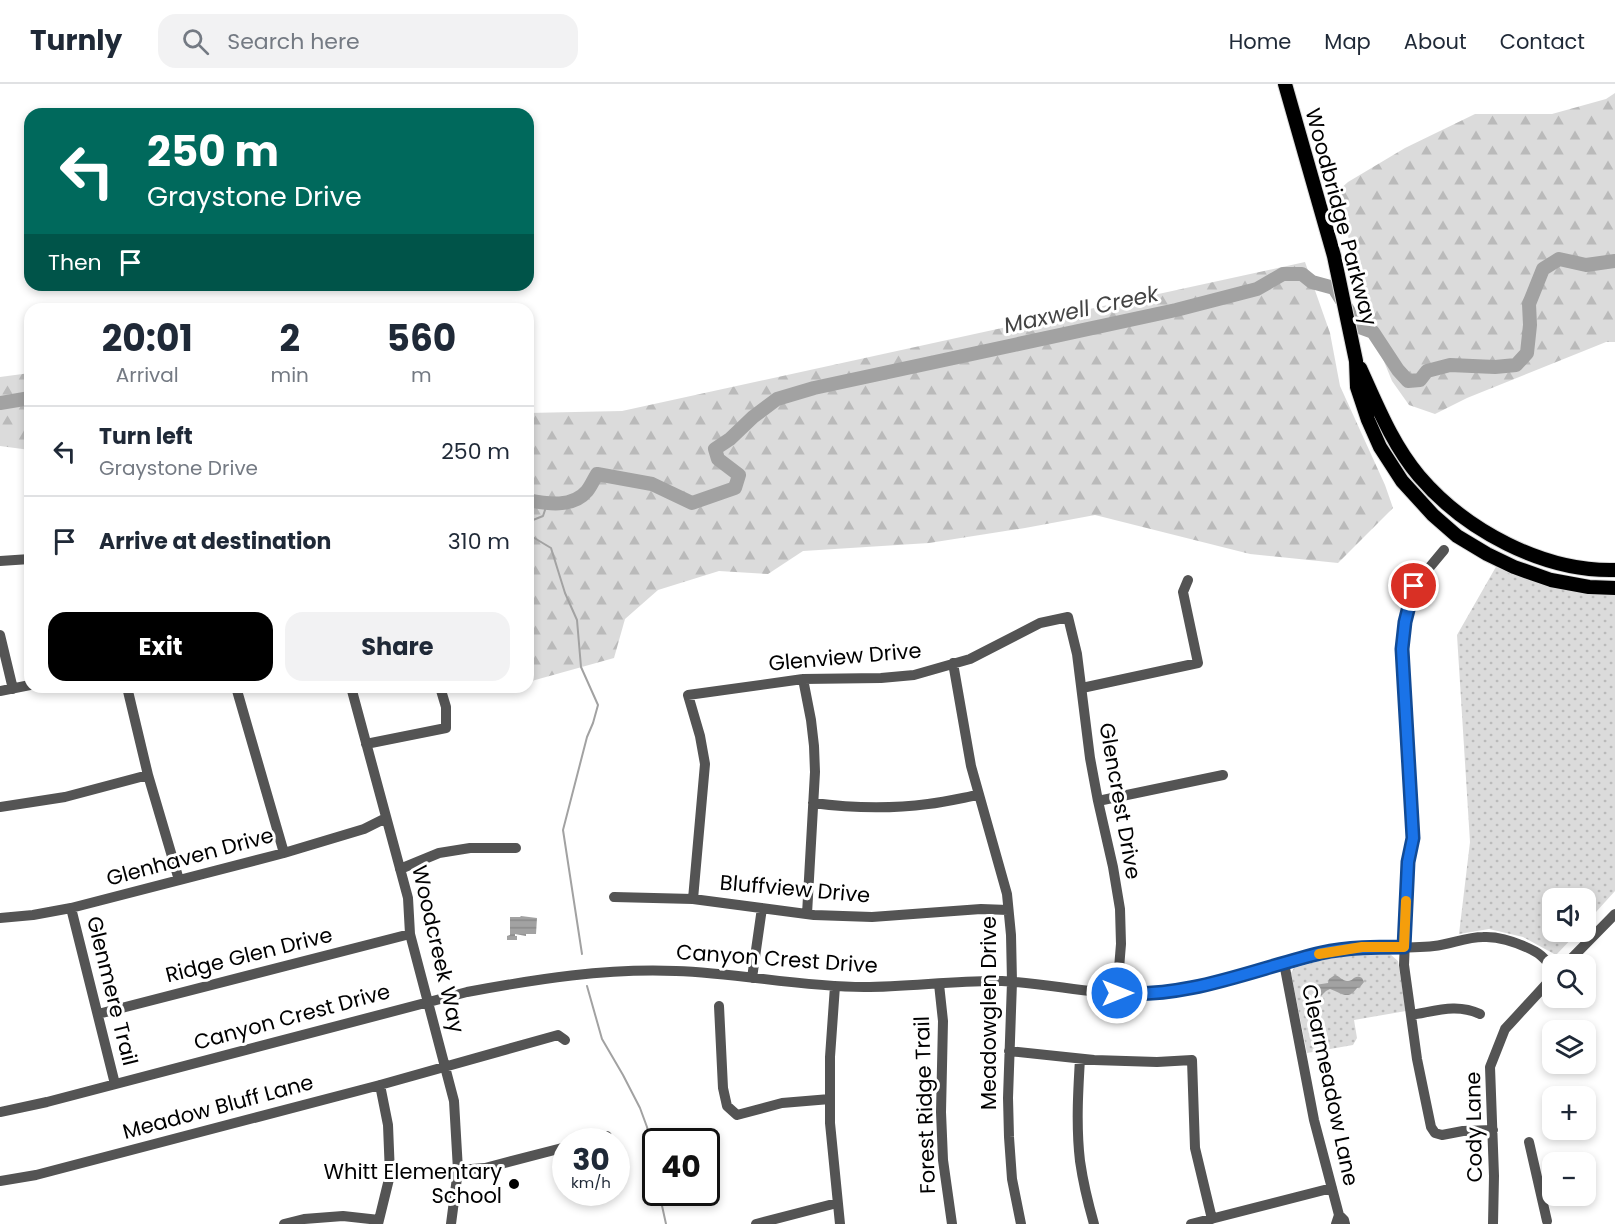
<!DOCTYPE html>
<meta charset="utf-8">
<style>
:root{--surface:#fff;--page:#f2f2f3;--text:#1f2937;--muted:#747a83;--line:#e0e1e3;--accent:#000}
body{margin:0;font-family:Poppins,sans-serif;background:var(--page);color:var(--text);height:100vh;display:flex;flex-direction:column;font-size:22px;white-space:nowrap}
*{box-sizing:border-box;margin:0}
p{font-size:20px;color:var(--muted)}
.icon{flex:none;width:33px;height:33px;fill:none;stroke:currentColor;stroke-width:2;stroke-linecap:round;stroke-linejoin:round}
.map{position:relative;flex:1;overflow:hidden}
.side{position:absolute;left:24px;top:219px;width:510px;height:390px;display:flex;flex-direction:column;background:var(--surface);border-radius:18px;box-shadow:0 3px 9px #0003}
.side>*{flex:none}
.hud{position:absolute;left:24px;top:24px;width:510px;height:183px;border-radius:18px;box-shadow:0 3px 9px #0003;background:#00695c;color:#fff;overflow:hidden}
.buttons{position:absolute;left:1542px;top:804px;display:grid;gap:12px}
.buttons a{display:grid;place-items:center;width:54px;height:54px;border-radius:12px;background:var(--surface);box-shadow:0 3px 9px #0003;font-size:30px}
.speed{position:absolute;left:552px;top:1044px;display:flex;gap:12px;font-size:30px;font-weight:700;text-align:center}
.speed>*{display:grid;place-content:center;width:78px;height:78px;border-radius:50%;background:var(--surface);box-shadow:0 3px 9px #0003;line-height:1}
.speed small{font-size:15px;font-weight:400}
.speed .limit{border:3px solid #111;border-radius:9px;background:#fff;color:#111}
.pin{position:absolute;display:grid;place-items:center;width:51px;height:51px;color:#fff;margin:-26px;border:3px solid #fff;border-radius:50%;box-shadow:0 2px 6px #0007}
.me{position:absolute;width:66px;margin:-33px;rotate:90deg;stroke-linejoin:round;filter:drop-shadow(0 0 4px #0008)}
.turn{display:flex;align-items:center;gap:21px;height:126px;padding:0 24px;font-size:27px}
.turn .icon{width:78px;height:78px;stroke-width:2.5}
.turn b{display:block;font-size:42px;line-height:51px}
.then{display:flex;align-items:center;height:57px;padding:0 24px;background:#0003;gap:12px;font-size:22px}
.eta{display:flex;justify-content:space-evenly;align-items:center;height:102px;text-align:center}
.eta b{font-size:36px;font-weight:700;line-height:42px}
.primary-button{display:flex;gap:12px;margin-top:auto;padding:12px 24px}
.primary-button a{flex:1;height:69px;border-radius:18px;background:var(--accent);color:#fff;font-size:24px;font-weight:700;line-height:69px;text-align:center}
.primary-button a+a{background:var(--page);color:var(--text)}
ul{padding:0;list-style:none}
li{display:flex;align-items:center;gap:18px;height:90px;padding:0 24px;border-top:2px solid var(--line)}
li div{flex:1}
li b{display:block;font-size:22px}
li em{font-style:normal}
header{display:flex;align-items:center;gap:36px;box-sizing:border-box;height:84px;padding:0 30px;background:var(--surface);border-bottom:2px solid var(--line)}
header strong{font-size:28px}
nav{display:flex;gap:33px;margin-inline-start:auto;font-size:21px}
.search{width:420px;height:54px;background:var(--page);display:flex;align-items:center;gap:15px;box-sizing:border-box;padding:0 21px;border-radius:18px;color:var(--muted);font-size:22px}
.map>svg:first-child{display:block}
.green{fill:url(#green-dots)}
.forest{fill:url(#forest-firs)}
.water{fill:url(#water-rules)}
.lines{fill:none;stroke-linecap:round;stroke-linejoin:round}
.stream{stroke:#a2a2a2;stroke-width:2}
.river{stroke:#a2a2a2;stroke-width:14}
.major-casing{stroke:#dbdbdb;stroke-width:16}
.minor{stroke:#545454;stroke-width:10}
.major{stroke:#000;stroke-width:14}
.route-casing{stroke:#114b97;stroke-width:15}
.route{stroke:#1a73e8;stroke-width:10}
.slow{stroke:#f59e0b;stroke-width:10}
.poi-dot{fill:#000;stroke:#fff;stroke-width:2}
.labels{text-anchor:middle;stroke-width:6;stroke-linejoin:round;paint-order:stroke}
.street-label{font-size:21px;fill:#000;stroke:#fff}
.poi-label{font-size:21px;fill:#000;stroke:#fff;text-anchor:end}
.water-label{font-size:22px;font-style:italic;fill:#434343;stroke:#fff}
</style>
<header>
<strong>Turnly</strong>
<div class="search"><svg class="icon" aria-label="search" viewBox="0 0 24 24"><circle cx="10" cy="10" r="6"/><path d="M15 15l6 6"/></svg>Search here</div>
<nav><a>Home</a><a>Map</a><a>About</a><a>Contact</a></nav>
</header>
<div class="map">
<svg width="1615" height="1140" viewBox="0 0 1615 1140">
<defs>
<pattern id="green-dots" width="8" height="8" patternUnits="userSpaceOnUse" patternTransform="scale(1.5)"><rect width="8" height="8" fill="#dbdbdb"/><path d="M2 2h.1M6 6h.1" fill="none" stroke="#bababa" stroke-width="1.8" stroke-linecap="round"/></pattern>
<pattern id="forest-firs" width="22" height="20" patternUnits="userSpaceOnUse" patternTransform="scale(1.5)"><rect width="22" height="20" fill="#dbdbdb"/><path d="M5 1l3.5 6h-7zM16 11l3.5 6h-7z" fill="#bababa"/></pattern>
<pattern id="water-rules" width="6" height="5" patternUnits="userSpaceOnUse" patternTransform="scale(1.5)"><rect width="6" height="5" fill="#a2a2a2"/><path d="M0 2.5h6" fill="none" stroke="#8a8a8a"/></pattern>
</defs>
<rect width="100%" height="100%" fill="#fff"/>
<path class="green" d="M1497,481L1517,492L1599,509L1615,508V807L1586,839V814H1552V848H1578L1556,871L1523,853L1489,845L1459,850L1470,758L1457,551Z
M1390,870L1398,877L1406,927L1354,936L1357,954L1353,961L1307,969L1291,889L1294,884L1327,875L1360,871Z"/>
<path class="forest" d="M1615,9V258H1606L1467,314L1435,330L1409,321L1392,297L1367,236L1338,107L1348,98L1405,64L1475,30H1552L1606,15Z
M1305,178L1330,249L1340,302L1385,401L1393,424L1338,479L1250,470L1095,431L1025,444L929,459L803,467L768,490L719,487L658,506L625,535L614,574L528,598V329L622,327Z
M30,289V366L0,362V293Z"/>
<path class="water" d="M521,832L537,834L536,850H526V852L515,850V852H517V856H507V852L510,851V833H520Z
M1335,891C1339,892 1343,897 1347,897C1354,898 1353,890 1362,894L1364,898L1360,903L1357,904C1348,917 1342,909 1330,905L1326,907L1321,912H1316L1313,908L1315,901L1328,899L1329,895Z"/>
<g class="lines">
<path class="stream" d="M528,438L543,432L547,420
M528,449L531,452L551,464L565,509L577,536L581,583L598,621L593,639L587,653L563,746L582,870
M587,902L602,955L623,991L640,1024L647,1043L656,1090
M659,1108L666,1140"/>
<path class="river" d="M0,319L30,314
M528,416C547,420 573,424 587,407C591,402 594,395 597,390L652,400L692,419L735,404L739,391L718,375L715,365L730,355L753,333L777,315L814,304L1176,226L1257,205L1283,190H1302L1312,198L1334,204L1353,234L1362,244L1373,248L1398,286L1408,297L1420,296L1427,287L1450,281L1495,283L1516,281L1527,269L1530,241L1529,220L1543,185L1559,175L1586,181L1615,177"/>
<g class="major-casing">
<path id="major" d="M1285,0L1334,172L1356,277L1357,303L1368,336L1380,363L1402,397L1433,431L1457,452L1487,470L1514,483L1551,496L1589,503L1615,504
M1360,284C1377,321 1392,360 1419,392C1465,446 1543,488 1615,486"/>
</g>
<path class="minor" d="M1444,466L1414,502L1405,538L1402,565L1413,754L1408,778L1404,881L1417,975L1431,1043L1435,1049L1442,1051L1463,1047L1493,1046
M0,477L30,475
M0,551L13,605
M953,579L971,682L1007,810L1011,851L1012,898L1008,1014L1009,1053L1012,1095L1021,1140
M803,595L811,636L814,662L815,688L807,830
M127,603L148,691L179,796
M236,603L284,769
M351,603L408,814L410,850L454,1017L458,1086L451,1140
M1082,604L1198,579L1183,508L1188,496
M0,607L30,601
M366,660L446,644V623L440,603
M1098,717L1223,691
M813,719C851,724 890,725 928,720C945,718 962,714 978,711
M0,723L65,713L148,691
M400,785L439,769L470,764H516
M614,813L693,815L814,831L872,833L981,825L1008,826
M693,815L705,680L700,652L688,611L803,595L881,594L914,591L970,575L1040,539L1068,533L1077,570L1090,674L1098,717L1113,783L1120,825L1121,860L1117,909
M71,824L115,1000
M0,834L33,831L71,824L284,769L364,745L386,734
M1284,879L1314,1036L1339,1131L1336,1140
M1566,880L1615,830
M752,894L762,824
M939,900L943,937L941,1028L943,1076L952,1140
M835,902L830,973V1039L840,1140
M719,922L723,1004L727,1022L737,1031L782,1019L830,1015
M98,930L410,850
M1411,931C1436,927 1457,919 1480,930
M1009,967L1094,976L1157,978L1192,976L1195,1064L1212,1135
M1080,975C1078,1008 1076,1043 1080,1077C1083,1098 1088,1119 1094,1140
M0,1028L47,1018L467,908C537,895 606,884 676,887C739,889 801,903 864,903C910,903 956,896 1002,897C1045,899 1087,909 1129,910C1147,911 1167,908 1184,906C1232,897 1277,878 1324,868C1360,861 1397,866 1434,862C1451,860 1467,853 1483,853C1500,852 1521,860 1536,868C1542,871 1547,878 1552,883
M586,1058L607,1052
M1529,1058L1547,1137
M458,1086L485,1084L566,1063
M0,1097L36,1091L380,1001L558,951L565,956
M1339,1131L1344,1136L1345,1140
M284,1140L304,1135L343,1132L379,1136
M378,1140L390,1091L388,1041L380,1001
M756,1140L837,1119
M1191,1140L1332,1104
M1493,1140L1494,1092L1490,983L1505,945L1552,894"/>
<use href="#major" class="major"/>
</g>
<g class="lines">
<g class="route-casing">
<path id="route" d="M1117,909C1187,915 1254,885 1321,869C1348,863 1377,863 1404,863L1408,778L1413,754L1402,565L1405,538L1414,502"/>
</g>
<use href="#route" class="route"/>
<path class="slow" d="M1319,870L1362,863H1404L1406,817"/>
</g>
<circle class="poi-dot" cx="514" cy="1100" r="6"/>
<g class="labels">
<g class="street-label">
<text transform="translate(1341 133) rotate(75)" y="7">Woodbridge Parkway</text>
<text transform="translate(845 573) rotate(-5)" y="7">Glenview Drive</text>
<text transform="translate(1120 717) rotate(80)" y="7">Glencrest Drive</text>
<text transform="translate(190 773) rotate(-15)" y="7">Glenhaven Drive</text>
<text transform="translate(795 805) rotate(5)" y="7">Bluffview Drive</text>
<text transform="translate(438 865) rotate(77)" y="7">Woodcreek Way</text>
<text transform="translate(249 871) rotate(-14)" y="7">Ridge Glen Drive</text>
<text transform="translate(777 875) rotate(4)" y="7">Canyon Crest Drive</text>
<text transform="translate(112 907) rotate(76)" y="7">Glenmere Trail</text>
<text transform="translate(989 929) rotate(-90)" y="7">Meadowglen Drive</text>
<text transform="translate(292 933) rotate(-15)" y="7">Canyon Crest Drive</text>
<text transform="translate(1330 1001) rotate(78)" y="7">Clearmeadow Lane</text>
<text transform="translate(925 1021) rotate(-92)" y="7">Forest Ridge Trail</text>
<text transform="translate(218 1023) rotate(-15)" y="7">Meadow Bluff Lane</text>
<text transform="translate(1474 1043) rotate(-91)" y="7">Cody Lane</text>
</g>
<g class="poi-label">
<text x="502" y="1095">Whitt Elementary<tspan x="502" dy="24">School</tspan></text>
</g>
<g class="water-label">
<text transform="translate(1081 225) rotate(-12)" y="8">Maxwell Creek</text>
</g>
</g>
</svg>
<div class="buttons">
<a><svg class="icon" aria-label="sound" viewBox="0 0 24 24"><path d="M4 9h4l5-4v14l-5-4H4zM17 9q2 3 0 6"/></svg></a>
<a><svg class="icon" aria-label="search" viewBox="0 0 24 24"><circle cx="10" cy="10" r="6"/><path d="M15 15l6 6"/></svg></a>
<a><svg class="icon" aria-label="layers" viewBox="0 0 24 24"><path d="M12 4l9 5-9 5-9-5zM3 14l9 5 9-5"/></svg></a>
<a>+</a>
<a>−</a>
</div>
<div class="speed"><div>30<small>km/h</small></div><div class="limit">40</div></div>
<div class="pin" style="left:1414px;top:502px;background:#d93025"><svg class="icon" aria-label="arrive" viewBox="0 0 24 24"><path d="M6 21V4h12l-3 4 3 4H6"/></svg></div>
<svg class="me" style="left:1117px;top:909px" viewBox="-20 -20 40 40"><circle r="17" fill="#1a73e8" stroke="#fff" stroke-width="3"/><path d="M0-11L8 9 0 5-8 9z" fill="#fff"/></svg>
<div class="hud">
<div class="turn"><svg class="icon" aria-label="left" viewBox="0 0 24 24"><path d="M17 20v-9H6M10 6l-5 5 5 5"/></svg><div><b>250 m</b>Graystone Drive</div></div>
<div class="then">Then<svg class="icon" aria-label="arrive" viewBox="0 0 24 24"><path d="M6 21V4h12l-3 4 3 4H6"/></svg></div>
</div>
<section class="side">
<div class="eta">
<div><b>20:01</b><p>Arrival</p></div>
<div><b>2</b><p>min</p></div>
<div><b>560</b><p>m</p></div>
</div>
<ul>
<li><svg class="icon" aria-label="left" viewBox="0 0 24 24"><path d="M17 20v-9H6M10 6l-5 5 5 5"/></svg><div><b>Turn left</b><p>Graystone Drive</p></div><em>250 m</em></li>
<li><svg class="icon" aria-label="arrive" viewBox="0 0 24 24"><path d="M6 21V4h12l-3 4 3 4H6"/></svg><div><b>Arrive at destination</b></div><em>310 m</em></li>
</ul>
<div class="primary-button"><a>Exit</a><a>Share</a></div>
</section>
</div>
